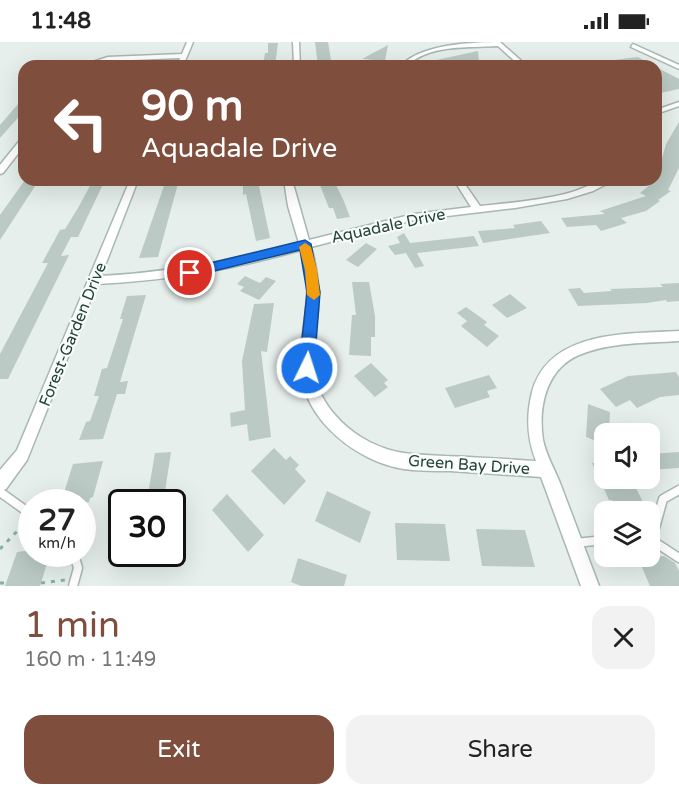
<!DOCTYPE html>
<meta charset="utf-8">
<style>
:root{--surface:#fff;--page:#f2f2f2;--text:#222;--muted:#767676;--accent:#804e3d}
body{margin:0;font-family:"Varela Round",sans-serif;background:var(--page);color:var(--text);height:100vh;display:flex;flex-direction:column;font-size:22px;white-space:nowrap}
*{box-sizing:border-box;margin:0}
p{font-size:20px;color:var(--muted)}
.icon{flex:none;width:33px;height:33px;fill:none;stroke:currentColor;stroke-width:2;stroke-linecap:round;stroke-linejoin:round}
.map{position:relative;height:544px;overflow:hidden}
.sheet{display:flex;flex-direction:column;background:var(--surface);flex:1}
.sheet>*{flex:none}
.hud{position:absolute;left:18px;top:18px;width:644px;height:126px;border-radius:18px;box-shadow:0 6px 24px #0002;background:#804e3d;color:#fff;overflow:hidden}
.fabs{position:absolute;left:594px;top:381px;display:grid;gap:12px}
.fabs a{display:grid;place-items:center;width:66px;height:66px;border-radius:12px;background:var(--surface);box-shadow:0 6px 24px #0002;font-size:30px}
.speed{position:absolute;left:18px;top:447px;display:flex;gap:12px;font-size:30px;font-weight:700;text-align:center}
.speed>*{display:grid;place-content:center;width:78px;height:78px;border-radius:50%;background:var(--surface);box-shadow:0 6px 24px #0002;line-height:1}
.speed small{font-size:15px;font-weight:400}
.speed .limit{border:3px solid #111;border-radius:9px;background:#fff;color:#111}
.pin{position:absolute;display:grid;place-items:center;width:51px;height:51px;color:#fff;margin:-26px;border:3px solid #fff;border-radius:50%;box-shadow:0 2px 6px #0007}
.me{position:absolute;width:66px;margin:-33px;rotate:4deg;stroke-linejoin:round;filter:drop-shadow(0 0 4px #0008)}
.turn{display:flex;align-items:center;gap:21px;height:126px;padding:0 24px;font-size:27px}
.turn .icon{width:78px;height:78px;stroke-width:2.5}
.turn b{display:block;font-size:42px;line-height:51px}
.round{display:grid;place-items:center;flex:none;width:63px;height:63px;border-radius:18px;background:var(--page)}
.headline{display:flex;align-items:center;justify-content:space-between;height:102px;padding:0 24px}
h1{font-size:36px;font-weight:600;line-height:45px;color:var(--accent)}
.primary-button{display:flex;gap:12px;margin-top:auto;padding:12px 24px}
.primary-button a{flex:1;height:69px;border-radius:18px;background:var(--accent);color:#fff;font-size:24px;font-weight:600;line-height:69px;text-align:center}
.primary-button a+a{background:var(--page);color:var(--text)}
.status{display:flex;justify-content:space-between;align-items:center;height:42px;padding:0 30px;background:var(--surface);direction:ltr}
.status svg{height:16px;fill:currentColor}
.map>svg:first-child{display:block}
.building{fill:#bbcac4}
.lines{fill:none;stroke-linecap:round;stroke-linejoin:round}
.service-casing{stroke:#a8b8b2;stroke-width:11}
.minor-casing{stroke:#a8b8b2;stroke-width:3}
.path{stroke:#86b3a5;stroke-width:3;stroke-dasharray:4 6;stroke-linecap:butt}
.service{stroke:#fff;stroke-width:8}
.minor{fill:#fff;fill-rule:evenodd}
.route{fill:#1a73e8;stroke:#114b97;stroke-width:1.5}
.slow{fill:#f59e0b}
.labels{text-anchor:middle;stroke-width:4.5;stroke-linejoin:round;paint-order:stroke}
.street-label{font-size:16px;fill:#24423a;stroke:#f7fbf9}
</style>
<div class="status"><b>11:48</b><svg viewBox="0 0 49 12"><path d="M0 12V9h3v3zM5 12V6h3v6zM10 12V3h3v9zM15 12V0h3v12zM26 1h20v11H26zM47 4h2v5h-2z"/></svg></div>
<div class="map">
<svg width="679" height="544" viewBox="0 0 679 544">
<rect width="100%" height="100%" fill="#e6efeb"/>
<path class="building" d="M315,0H328L332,24H318Z
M268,1H278L275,24H263L265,11H268Z
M388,3L384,24H372L374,18L362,17Z
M478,9L479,19L474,20V24H427V20Z
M638,15L654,24H615L614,18Z
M656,25L679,37V47L656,52Z
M24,55V69L0,96V83Z
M679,80V126L668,148L671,149L658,158L660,159L646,169L621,176L627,181L601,189L596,183L567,185L561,176L605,172L600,169L646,154L640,151L656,138L666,102Z
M25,138H39L0,198V173Z
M93,138H105L78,195H71L61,214L69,213L8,337H0V312L48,221H42L60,188L65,187L78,166Z
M166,138H179L158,215L139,216Z
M243,138H255V144H259L270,196L256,199L246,152L243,153Z
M335,141L343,157L350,175L337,177L333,166H329L320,143Z
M541,179L550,191L483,201L478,189L515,186L513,183Z
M404,191L410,201L474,194L479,204L417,211L424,224L415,226L406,211L395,213L388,204L400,201L397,195Z
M366,201L377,207L358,225L346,218Z
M245,234L260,241L266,235L276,239L259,258L240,249L244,245L237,242Z
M352,240H369L375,274V295H371V314L349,313L352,273H356Z
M679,241V259L667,260L666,258L647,261L578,264L568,247L580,246L584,251L612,249L610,247L663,245L660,242Z
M510,252L527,266L507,276L492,263Z
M146,253L120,340L128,339L125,352H117L103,397L79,398L86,380L90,379L99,354H94L102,327L107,326L123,277H120L127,254Z
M274,261L267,310L261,309L271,395L249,399L247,382L231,385L230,371L245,368L242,319L254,262Z
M466,265L487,280L484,283L499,294L487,305L461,284L467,279L457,271Z
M371,321L388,338L384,341L388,345L375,355L354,334Z
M676,330L679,335V353L660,355L637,366L630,358L616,365L600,347L628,334Z
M489,333L497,346L487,349L490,355L455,366L445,346Z
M588,362L610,370L609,390L604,389V402L586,395Z
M274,406L286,418L290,414L299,423L295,427L306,439L284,463L251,429Z
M171,410L164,456L147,458L155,411Z
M679,410V426L650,428V412Z
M103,419L93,455L90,456L89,460H61L73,422Z
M604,420V436H631L646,466L618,469L612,458H609L592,421Z
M327,449L371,470L360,501L315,479Z
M227,452L264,493L248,510L212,468Z
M395,481L445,482L450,519L397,518Z
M476,487L525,488L535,525L482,524Z
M32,508V512H50L40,544H5L17,510Z
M664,514L675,521L679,529V544H650L638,516Z
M298,516L347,533L344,544H301L291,540Z"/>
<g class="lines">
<g class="service-casing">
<path id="service" d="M0,450L32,473
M650,497L679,516
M652,497L663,457L679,448
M576,501L604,498
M73,544L78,526L74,512"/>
</g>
<g class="minor-casing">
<path id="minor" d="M187,0H193L183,24H177L180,16L108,19L90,24H80L108,15L182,12Z
M293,0H299L300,24H294Z
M500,0L527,24H520L498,4C470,6 428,2 407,24H401C420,2 474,0 500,0Z
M633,2L679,23V27L631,5Z
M679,60V64L656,72V68Z
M21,97H24V104L3,131L0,132V123Z
M130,138H138L101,234C169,230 233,219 299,201L288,164L284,138H292L309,198L414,172L471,165L454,138H462L480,164C508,161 537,159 565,152C582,148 597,138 614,138L593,149L567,157L515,166L414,178L311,205C317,226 320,246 318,268C316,284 312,301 313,318C313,365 358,404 404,411C417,413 431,413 445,414C475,415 505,417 536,419C527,396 526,374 532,350C549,288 627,292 679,289V299C647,301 610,300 579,313C546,327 538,365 543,398C546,413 555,428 560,441C573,475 586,510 599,544H581L541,435C511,433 480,431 450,429C435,429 419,429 404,427C358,420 305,379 301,330C298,305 306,282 307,257C308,240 305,224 301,208C230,228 171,238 97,242L27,418L6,447L0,449V428L17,408Z"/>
</g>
<path class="path" d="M0,507L25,481
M0,541H6
M41,541L65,538"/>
<use href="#service" class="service"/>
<use href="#minor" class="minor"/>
</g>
<path class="route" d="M305,198L311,202L320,250L314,326L312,331L307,333L301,331L299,326L307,250L300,208L190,235L183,231L190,226Z"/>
<path class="slow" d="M305,201L311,205L317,228L320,253L314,258L307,253L305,228L299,205Z"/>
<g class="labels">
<g class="street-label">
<text transform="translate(388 183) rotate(-12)" y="6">Aquadale Drive</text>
<text transform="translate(72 292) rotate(-68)" y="6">Forest-Garden Drive</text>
<text transform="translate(469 422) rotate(4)" y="6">Green Bay Drive</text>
</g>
</g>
</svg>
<div class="fabs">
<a><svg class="icon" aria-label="sound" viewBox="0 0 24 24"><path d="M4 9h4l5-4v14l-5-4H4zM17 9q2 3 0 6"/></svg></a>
<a><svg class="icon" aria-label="layers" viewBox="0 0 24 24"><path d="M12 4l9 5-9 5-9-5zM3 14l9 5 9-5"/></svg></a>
</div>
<div class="speed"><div>27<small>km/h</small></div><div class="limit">30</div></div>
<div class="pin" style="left:190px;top:231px;background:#d93025"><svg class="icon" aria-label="arrive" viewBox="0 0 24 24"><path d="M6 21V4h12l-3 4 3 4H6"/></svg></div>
<svg class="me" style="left:307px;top:326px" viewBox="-20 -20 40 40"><circle r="17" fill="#1a73e8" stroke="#fff" stroke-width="3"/><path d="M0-11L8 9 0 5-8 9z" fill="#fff"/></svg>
<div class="hud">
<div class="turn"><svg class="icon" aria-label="left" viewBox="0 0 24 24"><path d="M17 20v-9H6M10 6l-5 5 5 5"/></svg><div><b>90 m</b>Aquadale Drive</div></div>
</div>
</div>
<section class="sheet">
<div class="headline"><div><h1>1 min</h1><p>160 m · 11:49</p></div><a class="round"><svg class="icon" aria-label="close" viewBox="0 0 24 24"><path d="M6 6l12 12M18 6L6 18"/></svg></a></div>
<div class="primary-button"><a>Exit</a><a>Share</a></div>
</section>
